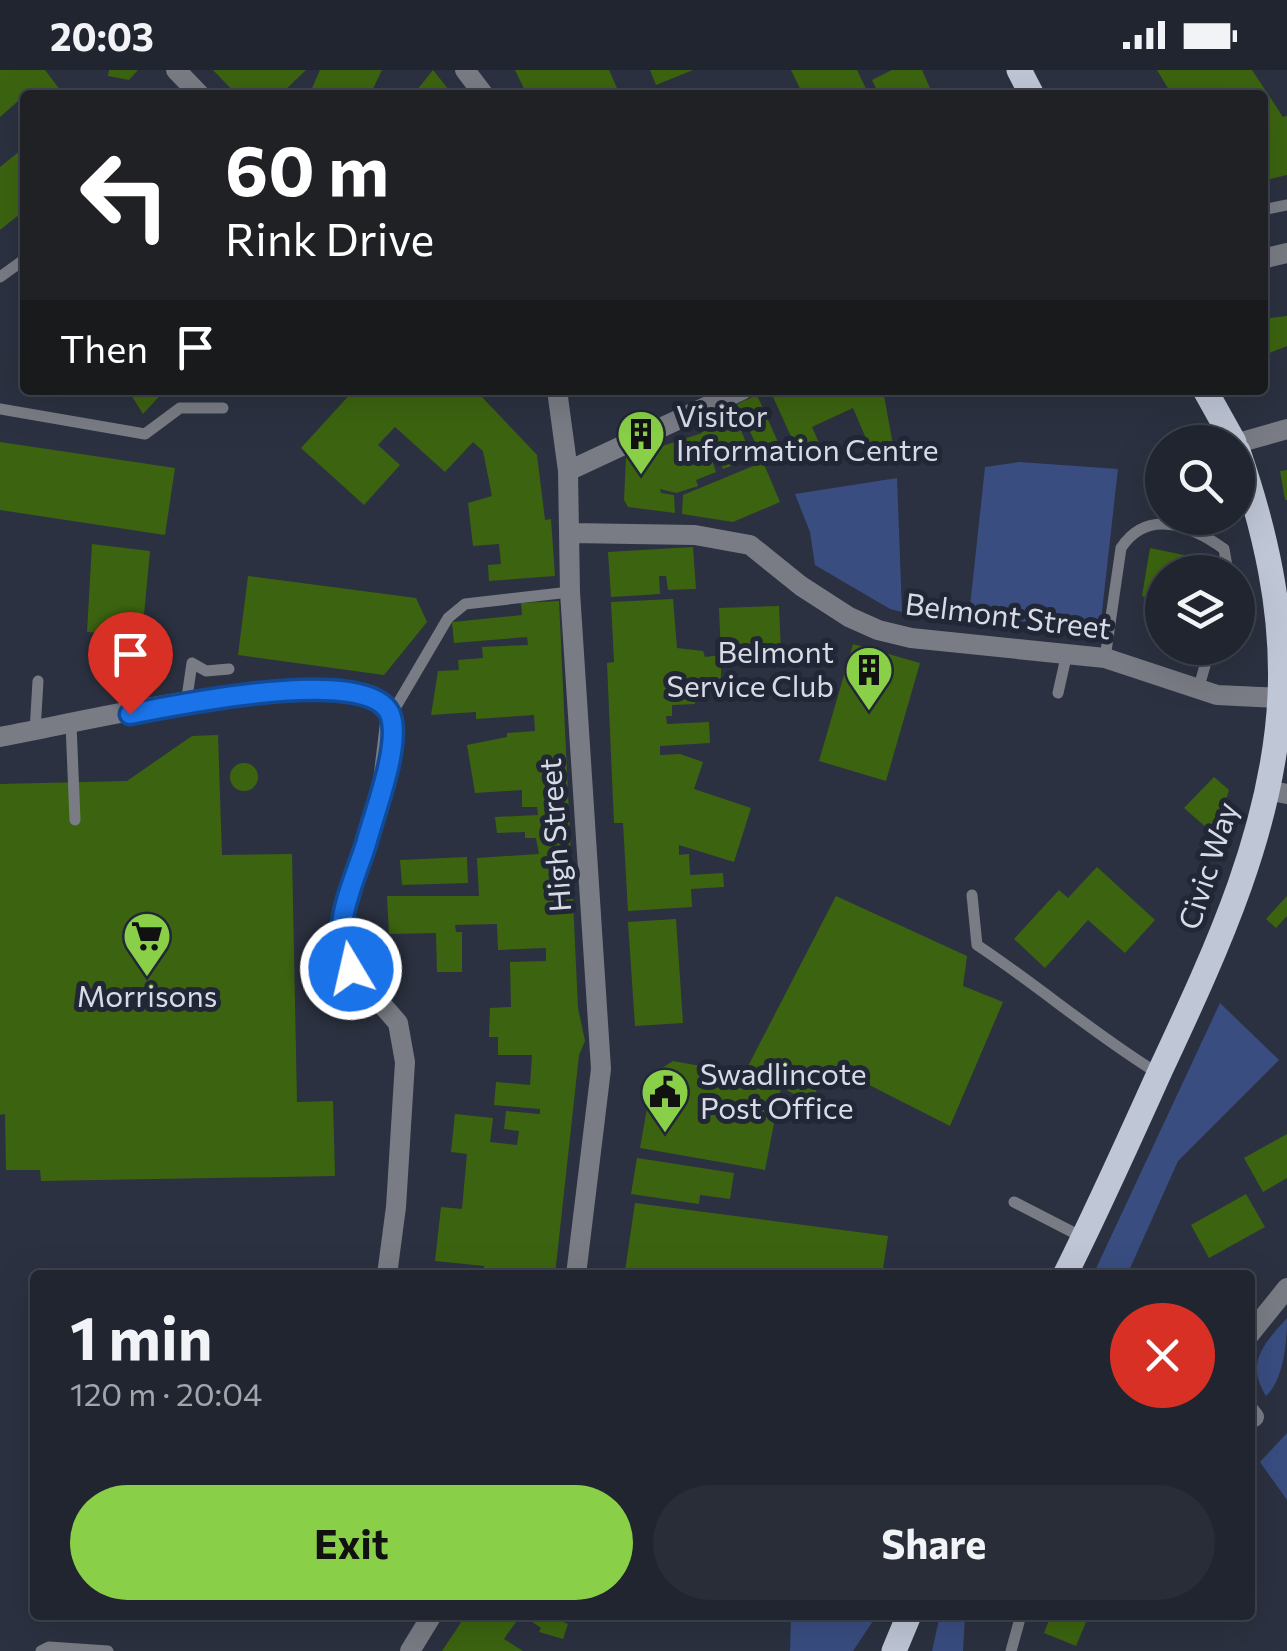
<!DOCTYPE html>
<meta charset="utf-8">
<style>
:root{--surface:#202530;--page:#282d38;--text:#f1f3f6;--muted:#a2a5ab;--line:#3d424c;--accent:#89cf48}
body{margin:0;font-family:Commissioner,sans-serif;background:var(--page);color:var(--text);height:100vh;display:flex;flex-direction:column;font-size:38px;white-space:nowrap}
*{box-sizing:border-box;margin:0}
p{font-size:32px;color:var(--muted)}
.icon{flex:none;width:55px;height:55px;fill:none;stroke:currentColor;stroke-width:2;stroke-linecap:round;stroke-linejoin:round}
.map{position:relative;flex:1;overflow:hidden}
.sheet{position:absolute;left:30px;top:1200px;width:1225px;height:350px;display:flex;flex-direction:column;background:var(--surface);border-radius:10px;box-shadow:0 10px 40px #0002,0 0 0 2px var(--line)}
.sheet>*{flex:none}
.hud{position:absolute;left:20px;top:20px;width:1248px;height:305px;border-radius:10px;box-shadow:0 10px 40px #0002,0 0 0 2px var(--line);background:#202124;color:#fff;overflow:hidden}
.buttons{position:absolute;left:1145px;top:355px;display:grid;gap:20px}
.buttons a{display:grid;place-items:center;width:110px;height:110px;border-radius:50%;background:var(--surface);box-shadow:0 10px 40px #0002,0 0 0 2px var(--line);font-size:50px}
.pin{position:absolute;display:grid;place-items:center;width:85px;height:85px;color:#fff;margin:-102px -42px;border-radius:50% 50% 50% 0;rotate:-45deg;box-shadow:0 0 10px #0007}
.pin .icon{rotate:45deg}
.me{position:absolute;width:110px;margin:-55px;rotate:351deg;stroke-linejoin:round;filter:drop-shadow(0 0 8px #0008)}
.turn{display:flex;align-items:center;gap:35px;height:210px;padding:0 40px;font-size:45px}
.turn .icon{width:130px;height:130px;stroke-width:2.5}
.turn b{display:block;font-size:70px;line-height:85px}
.then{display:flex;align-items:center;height:95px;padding:0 40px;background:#0003;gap:20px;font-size:38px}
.round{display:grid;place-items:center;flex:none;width:105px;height:105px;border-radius:52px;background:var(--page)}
.headline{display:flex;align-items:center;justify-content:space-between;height:170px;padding:0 40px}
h1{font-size:60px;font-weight:700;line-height:75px}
.action{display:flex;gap:20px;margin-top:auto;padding:20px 40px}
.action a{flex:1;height:115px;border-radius:60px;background:var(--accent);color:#111;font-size:40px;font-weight:700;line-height:115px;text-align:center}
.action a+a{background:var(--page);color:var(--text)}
.status{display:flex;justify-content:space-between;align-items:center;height:70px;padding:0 50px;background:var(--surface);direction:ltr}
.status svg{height:28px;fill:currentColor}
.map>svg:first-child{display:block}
.green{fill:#394d81}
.building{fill:#3c6410}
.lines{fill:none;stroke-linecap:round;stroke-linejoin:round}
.lane{stroke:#797c84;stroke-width:11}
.street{stroke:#797c84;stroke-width:20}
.primary{stroke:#bfc6d6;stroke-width:25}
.route-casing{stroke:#114b97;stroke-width:25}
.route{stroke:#1a73e8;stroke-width:18}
.labels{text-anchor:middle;stroke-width:10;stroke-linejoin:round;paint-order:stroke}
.poi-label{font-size:30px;fill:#d7dbe5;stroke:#212736;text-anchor:start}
.street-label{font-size:30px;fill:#d7dbe5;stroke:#212736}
</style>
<div class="status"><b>20:03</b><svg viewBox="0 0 49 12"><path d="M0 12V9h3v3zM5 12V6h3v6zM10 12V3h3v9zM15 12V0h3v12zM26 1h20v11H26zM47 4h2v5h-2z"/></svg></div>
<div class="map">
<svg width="1287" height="1581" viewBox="0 0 1287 1581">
<rect width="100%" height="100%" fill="#2b3140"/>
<path class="green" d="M1019,392L1118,399L1100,559L969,546L985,397Z
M897,408L902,542L890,539L815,495L810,462L795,424Z
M1220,933L1279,990L1178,1091L1127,1205H1093Z
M1287,1248C1287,1271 1284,1310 1266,1326C1245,1292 1264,1274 1287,1248Z
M1287,1363V1430L1260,1392Z
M791,1545H877L853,1581H790Z
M940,1545H965L963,1581H932Z"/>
<path class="building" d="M0,0H45L64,25H25L0,47Z
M109,0H138L129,10L108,6Z
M213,0H306L280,25H237Z
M320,0H382L370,25H309Z
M433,0L453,25H413Z
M515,0H609L620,25H527Z
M650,0H693L656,15Z
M791,0H857L869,25H803Z
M892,0H922L933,25H879L872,10Z
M1157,0H1252L1283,47L1287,46V105L1262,111V25H1172Z
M21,80L25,140L0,160V97Z
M1287,246V276L1262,286V249Z
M128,320H165L143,344Z
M354,320H474L481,326L537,385L545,450L551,449L555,506L489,511L488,495L501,494L499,474L473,476L468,433L492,426L483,381L473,372L445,402L395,357L378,375L400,395L364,435L301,378Z
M790,320H883L895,386L877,394L853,338L812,357L820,375L799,384L773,327Z
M757,325L785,388L773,393L769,384L762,387L737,334Z
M732,337L746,373L752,371L758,386L723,399L719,388L712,390L716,402L696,410L698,416L676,423L660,419L661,423L674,425L675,443L628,437L624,430L626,388L702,363L697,350Z
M0,372L175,398L165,465L0,440Z
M763,392L780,432L733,452L682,444L683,425Z
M1287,400V430H1285L1280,401Z
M92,474L150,481L142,566L87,562Z
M693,477L696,519L668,520L666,506H659L660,524L611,527L608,482Z
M1150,478L1223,493L1221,502H1162V532L1142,526Z
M248,506L416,528L427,552L384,605L238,585Z
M673,529L677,578L703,581L705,587L721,585V614L694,615L695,634L672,635V646H666L667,654L709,652L710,673L660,676V685L680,684L703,692L694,719L751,738L734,792L679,775V785L689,784L690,805L723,803L724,817L691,819L692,837L628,841L623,753H614L607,593L614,592L611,532Z
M559,531L578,938L585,971L579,985L555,1205H483L484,1196L435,1191L441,1137L462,1139L467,1084L451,1082L455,1044L493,1048L490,1072L517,1075L519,1061L504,1059L506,1041L540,1044V1039L494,1035L496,1012L530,1015L532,985H498V967H489L490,938L511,937L510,892L546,891V878L498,880L497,854L455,855L456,862H462V902H437L436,863L389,864L387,826H479L477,788L539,784L536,768H525V762L497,763L495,747L538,745L537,737H522V720L475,723L467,675L507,667V663L535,661L534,645L476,649V642L431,645L438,601L459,600L458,590L483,588L482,577L528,575L527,567L454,573L452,552L522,545L521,533Z
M779,536L781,583L721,585L719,538Z
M853,574L920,593L886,711L819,691Z
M218,665L222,785L292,784L297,1032L333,1031L335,1106L41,1111L40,1100H6L5,1044L0,1045V714L127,711L192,666Z
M230 707a14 14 0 1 1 28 0a14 14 0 1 1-28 0Z
M1214,707L1229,720L1223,740L1208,759L1184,738Z
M467,787L468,813L402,815L400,790Z
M1097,797L1155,850L1125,883L1088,850L1045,898L1014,869L1059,820L1068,828Z
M836,826L967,886L963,916L1003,932L950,1056L830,995L810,1033L781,1017L765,1100L640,1078L653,1004L673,991L744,1004Z
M1287,826V846L1276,858L1266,849Z
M676,849L683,953L635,956L628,852Z
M1287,1064V1108L1263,1122L1244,1088Z
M637,1088L734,1103L730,1129L700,1125L699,1134L631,1124Z
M1246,1124L1265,1157L1209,1188L1191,1155Z
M635,1133L888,1166L882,1205H612L613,1199L625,1201Z
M466,1545H521L504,1569L523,1581H442Z
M522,1545H547L568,1554L563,1569L539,1562L541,1558Z
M969,1545H998V1550L969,1548Z
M1051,1545H1089L1076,1576L1044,1563Z"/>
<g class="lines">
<path class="lane" d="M1262,140L1287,135
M0,207L25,189
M0,339L145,364L180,338H223
M1105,588L1121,478C1148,437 1192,456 1224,479L1228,502
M1198,620L1210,578
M1058,623L1067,583
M186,634L192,593L206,601L229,599
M391,645L448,548L465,534L570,522
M71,654L75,750
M35,661L38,611
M972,825L977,875C1039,916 1095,965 1159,1004
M1014,1132L1084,1168
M41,1581L49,1577L108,1581
M1011,1581L1021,1545"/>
<path class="street" d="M176,0L200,25
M465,0L484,25
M1262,189L1287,183
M557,320L568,401L570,522L601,999L576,1205
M1238,373L1287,359
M568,401L742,320
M570,463L695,465L750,475L801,516L849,547L878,560L911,568L1105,588L1217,625L1280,628
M0,667C120,644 246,610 369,625L391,645L383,711L342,856L351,899L398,953L405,992L396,1137L387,1205
M1267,720L1287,724
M1250,1264L1287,1218
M1250,1342L1254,1347
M410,1581L432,1545"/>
<path class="primary" d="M1019,0L1032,25
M1205,320L1234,372
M1065,1205C1099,1137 1130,1068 1161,999C1216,881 1274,758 1280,626C1284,541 1265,460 1238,381
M894,1581L909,1545"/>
</g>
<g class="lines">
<g class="route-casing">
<path id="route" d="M130,644C173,636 376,592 391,647C400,678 374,743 366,774C358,799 345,828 342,854C341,867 348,885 351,899"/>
</g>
<use href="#route" class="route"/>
</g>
<defs>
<g id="building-pin" transform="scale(2.5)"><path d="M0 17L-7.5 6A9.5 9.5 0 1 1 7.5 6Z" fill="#89cf48" stroke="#212736"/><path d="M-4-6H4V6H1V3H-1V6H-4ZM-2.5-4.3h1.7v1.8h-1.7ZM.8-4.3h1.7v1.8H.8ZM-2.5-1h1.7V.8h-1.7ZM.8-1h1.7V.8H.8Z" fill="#111"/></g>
<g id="supermarket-pin" transform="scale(2.5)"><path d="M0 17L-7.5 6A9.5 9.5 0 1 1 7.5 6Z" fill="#89cf48" stroke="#212736"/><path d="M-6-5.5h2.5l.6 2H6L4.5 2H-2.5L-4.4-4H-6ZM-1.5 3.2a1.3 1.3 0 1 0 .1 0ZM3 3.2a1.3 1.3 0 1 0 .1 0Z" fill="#111"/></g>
<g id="civic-pin" transform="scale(2.5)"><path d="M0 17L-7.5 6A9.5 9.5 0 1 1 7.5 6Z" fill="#89cf48" stroke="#212736"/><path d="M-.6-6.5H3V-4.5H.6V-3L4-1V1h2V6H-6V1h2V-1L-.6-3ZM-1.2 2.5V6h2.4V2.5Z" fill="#111"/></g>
</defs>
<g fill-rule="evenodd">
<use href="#building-pin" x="641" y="364"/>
<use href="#building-pin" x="869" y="600"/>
<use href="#supermarket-pin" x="147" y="866"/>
<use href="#civic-pin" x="665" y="1022"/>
</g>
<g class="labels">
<g class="poi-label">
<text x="676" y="357">Visitor<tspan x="676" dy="34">Information Centre</tspan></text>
<text x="834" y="593" text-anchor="end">Belmont<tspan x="834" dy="34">Service Club</tspan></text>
<text x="147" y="937" text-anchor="middle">Morrisons</text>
<text x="700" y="1015">Swadlincote<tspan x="700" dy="34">Post Office</tspan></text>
</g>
<g class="street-label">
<text transform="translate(1008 547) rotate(7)" y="10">Belmont Street</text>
<text transform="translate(556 765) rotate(-94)" y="10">High Street</text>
<text transform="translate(1209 796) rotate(-72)" y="10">Civic Way</text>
</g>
</g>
</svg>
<div class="buttons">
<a><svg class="icon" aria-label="search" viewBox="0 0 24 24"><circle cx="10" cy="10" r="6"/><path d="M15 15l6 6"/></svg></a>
<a><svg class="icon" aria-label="layers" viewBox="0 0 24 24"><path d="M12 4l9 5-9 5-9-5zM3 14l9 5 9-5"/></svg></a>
</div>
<div class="pin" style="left:130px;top:644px;background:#d93025"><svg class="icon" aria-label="arrive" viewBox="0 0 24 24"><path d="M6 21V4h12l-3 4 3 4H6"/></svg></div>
<svg class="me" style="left:351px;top:899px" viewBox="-20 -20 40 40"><circle r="17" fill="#1a73e8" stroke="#fff" stroke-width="3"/><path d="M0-11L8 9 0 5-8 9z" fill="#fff"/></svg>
<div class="hud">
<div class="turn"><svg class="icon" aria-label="left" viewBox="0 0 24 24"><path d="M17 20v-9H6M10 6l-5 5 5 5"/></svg><div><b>60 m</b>Rink Drive</div></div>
<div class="then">Then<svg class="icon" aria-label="arrive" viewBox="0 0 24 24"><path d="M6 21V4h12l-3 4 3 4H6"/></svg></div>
</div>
<section class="sheet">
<div class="headline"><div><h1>1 min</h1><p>120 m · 20:04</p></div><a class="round" style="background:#d93025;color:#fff"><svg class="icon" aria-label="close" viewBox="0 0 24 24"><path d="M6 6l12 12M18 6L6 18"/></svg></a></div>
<div class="action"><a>Exit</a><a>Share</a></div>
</section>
</div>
